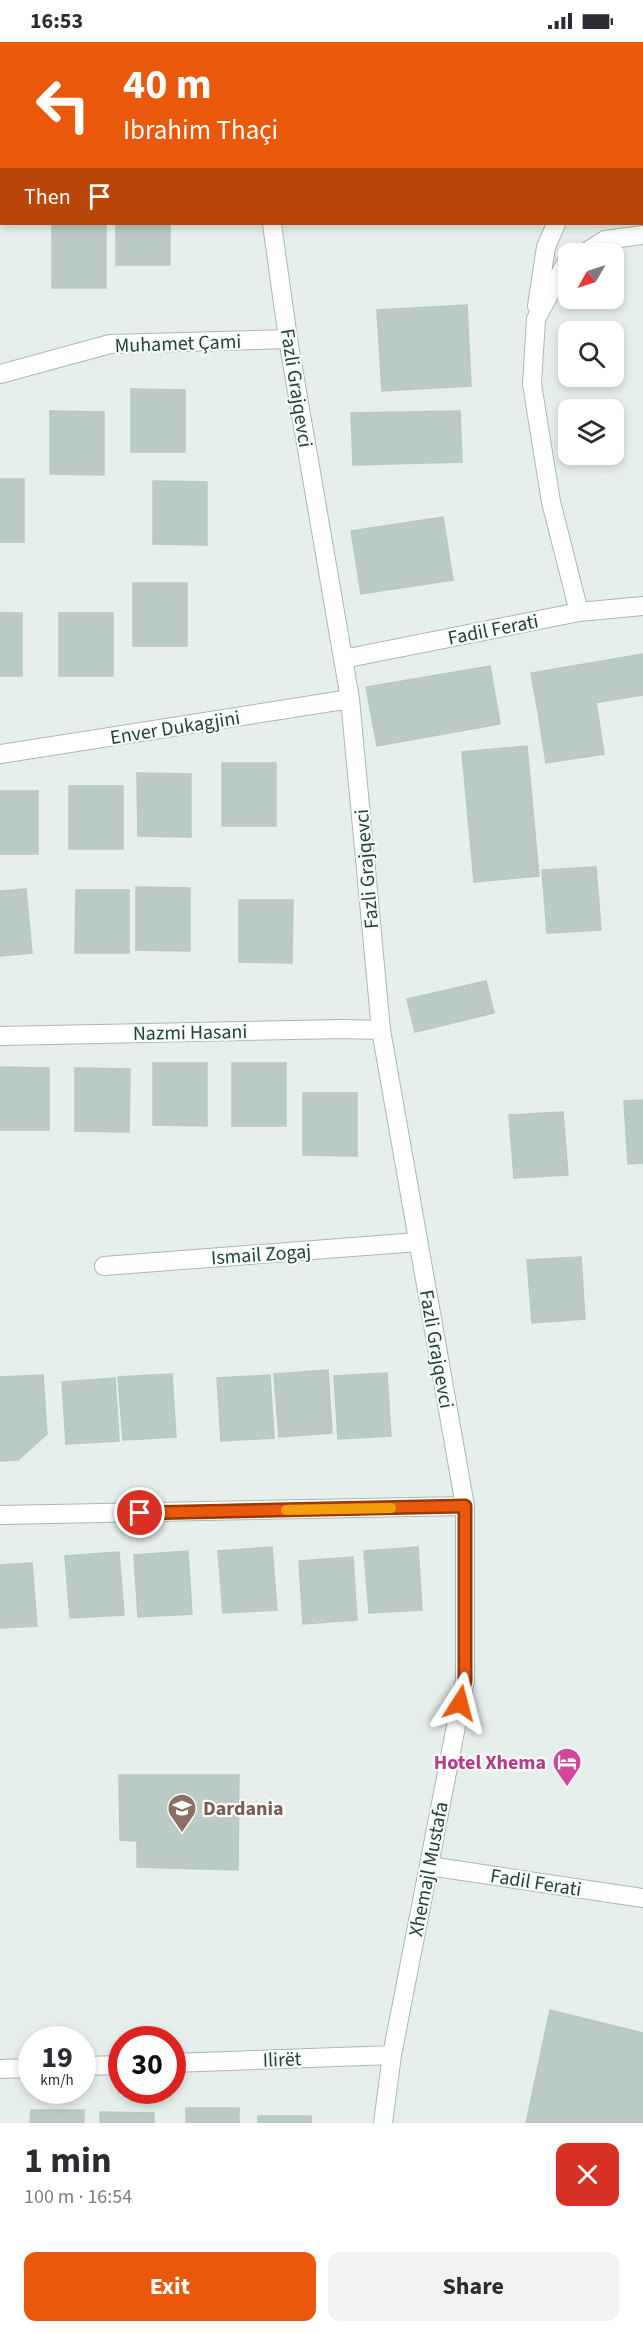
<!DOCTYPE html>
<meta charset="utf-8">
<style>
:root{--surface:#fff;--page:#f2f2f3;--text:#2b2b33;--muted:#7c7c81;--accent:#ea580c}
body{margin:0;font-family:"Source Sans 3",sans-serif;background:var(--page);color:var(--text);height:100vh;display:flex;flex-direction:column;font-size:22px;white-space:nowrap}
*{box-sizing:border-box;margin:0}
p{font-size:20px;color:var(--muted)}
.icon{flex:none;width:33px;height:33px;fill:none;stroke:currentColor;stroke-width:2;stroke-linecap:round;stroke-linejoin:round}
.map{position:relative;height:2081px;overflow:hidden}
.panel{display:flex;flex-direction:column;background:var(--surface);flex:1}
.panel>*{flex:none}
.banner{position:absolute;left:0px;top:0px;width:644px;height:183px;box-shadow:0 3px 9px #0003;background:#ea580c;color:#fff;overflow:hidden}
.needle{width:39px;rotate:231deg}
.controls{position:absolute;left:558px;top:201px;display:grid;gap:12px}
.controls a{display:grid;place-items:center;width:66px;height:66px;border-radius:12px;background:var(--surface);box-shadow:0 3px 9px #0003;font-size:30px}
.speed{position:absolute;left:18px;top:1984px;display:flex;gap:12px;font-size:30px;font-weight:700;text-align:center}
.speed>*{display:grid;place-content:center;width:78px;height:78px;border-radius:50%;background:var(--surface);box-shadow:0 3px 9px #0003;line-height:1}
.speed small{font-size:15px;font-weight:400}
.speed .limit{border:9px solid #d22;background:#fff;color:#111}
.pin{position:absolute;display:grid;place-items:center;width:51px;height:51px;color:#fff;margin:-26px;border:3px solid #fff;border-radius:50%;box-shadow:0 2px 6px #0007}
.me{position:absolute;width:66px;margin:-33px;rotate:9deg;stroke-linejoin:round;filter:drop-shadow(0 0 4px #0008)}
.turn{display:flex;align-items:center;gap:21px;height:126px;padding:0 24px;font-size:27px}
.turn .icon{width:78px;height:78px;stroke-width:2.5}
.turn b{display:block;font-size:42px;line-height:51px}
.then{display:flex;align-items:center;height:57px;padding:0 24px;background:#0003;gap:12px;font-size:22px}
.round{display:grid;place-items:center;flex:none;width:63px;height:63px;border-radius:12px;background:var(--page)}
.overview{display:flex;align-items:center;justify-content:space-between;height:102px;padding:0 24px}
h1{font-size:36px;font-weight:700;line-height:45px}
.button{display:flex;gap:12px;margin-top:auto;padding:12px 24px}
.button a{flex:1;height:69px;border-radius:12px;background:var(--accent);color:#fff;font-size:24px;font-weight:700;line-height:69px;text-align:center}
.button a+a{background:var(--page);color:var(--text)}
.status{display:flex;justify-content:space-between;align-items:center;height:42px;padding:0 30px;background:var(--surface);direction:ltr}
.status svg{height:16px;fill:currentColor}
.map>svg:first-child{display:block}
.building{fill:#bbcac4;stroke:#b8c9c2;stroke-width:1.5}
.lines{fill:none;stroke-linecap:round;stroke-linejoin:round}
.minor-casing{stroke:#a8b8b2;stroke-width:20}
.minor{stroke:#fff;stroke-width:18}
.route-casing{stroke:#983908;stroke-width:15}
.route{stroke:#ea580c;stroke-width:10}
.slow{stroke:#f59e0b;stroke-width:10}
.labels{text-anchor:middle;stroke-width:4.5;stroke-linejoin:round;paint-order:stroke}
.street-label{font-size:20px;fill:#24423a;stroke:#f7fbf9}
.hotel-label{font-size:20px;font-weight:bold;fill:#b23c85;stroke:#f7fbf9;text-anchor:end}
.education-label{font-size:20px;font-weight:bold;fill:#785e54;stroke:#f7fbf9;text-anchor:start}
</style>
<div class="status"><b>16:53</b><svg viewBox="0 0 49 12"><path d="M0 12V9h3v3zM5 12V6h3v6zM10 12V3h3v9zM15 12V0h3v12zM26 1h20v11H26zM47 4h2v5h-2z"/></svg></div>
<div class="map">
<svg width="643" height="2081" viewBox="0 0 643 2081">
<rect width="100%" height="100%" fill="#e6efeb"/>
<path class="building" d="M0,49H2V112H0Z
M116,182H170V223H116Z
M52,183H106V246H52Z
M467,263L471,344L382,349L377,268Z
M131,347L185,348V410H131Z
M50,369L104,370V433L50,432Z
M460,369L462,420L353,423L351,371Z
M0,437H24V500H0Z
M153,439L207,440V503L153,502Z
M443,475L453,538L361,552L351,489Z
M133,541H187V604H133Z
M0,571H22V634H0Z
M59,571H113V634H59Z
M643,612V653L538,670L531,631Z
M490,624L500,682L377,704L366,645Z
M596,660L604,712L546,721L538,670Z
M527,704L539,834L474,840L462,710Z
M222,721H276V784H222Z
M137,731L191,732V795L138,794Z
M69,744H123V807H69Z
M0,749H38V812H0Z
M596,825L601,888L547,891L542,828Z
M136,845L190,846V909L136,908Z
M26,847L32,911L0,914V849Z
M76,848H129V911H75Z
M239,858H293L292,921L239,920Z
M486,939L494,971L415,990L407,957Z
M153,1021H207V1084L153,1083Z
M232,1021H286V1084H232Z
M0,1025L49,1026V1088H0Z
M75,1026L130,1027L129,1090L75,1089Z
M303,1051H357V1114L303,1113Z
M643,1058V1121L628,1122L624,1059Z
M563,1070L568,1133L514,1136L509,1073Z
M581,1215L585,1277L532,1281L527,1218Z
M328,1328L332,1391L279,1395L274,1332Z
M387,1331L391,1394L338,1397L334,1334Z
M172,1332L176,1395L123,1398L118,1335Z
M43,1333L47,1392L18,1418L0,1419V1335Z
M270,1333L274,1396L221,1399L217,1336Z
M115,1336L119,1399L66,1402L62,1340Z
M272,1505L277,1568L223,1571L218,1509Z
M418,1505L422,1568L369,1571L364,1509Z
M188,1509L192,1572L138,1575L134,1513Z
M119,1510L124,1573L70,1576L65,1514Z
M353,1515L357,1578L303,1582L299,1519Z
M32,1521L37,1584L0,1586V1523Z
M119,1733H239L238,1828L137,1825V1799L120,1798Z
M550,1968L643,1991V2081H526Z
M186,2066H239V2081H186Z
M31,2068H84V2081H30Z
M100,2070L154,2071V2081H100Z
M258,2074H311V2081H258Z"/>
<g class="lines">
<g class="minor-casing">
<path id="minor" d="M102,0L105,2
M470,2L486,0
M642,37L643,36
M272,182L288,297L350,657L381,988L465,1464V1638L392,2013L383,2081
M583,212L605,198L643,193
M568,221L565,223L536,277L532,342L551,460L579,570
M537,264L546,205L556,182
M0,332L110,302L288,297
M343,617L579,570L643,564
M0,712L350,657
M0,994L343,987L381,988
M104,1224L418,1200
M0,1473L465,1464
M429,1824L643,1856
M172,2021L392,2013
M82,2024L122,2023
M0,2027L32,2026"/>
</g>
<use href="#minor" class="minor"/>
</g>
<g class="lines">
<g class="route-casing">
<path id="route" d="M140,1471L465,1464V1638L460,1661"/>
</g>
<use href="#route" class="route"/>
<path class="slow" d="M286,1468L391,1466"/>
</g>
<defs>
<g id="hotel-pin" transform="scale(1.5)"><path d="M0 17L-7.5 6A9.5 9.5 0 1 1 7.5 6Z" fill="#d1479c" stroke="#f7fbf9"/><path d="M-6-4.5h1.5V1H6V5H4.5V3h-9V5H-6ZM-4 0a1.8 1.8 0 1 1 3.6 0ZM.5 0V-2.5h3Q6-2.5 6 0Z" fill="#fff"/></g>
<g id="school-pin" transform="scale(1.5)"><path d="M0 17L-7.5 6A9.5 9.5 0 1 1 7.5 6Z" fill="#8d6e63" stroke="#f7fbf9"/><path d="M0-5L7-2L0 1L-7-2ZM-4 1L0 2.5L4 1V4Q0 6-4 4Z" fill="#fff"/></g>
</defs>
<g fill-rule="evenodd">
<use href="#hotel-pin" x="567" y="1720"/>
<use href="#school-pin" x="182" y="1766"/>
</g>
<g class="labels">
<g class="street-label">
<text transform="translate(178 301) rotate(-2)" y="7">Muhamet Çami</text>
<text transform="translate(297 346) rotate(81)" y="7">Fazli Grajqevci</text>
<text transform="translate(493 587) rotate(-11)" y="7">Fadil Ferati</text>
<text transform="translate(175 685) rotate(-9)" y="7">Enver Dukagjini</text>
<text transform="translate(366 827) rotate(-95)" y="7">Fazli Grajqevci</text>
<text transform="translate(190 990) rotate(-1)" y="7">Nazmi Hasani</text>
<text transform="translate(261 1212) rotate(-4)" y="7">Ismail Zogaj</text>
<text transform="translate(437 1307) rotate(80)" y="7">Fazli Grajqevci</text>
<text transform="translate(428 1827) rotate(-79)" y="7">Xhemajl Mustafa</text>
<text transform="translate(536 1840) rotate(9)" y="7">Fadil Ferati</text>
<text transform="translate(282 2017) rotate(-2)" y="7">Ilirët</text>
</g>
<g class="hotel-label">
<text x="546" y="1727">Hotel Xhema</text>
</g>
<g class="education-label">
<text x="203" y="1773">Dardania</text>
</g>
</g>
</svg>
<div class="controls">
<a><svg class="needle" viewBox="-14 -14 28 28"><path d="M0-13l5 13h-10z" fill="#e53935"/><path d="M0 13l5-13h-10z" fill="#7c7c81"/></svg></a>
<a><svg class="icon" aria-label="search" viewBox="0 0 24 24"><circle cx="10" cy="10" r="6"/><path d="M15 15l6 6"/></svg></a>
<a><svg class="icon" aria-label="layers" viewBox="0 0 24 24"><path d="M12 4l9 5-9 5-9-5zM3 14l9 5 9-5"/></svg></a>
</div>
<div class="speed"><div>19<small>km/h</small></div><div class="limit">30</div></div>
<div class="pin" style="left:140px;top:1471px;background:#d93025"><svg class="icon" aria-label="arrive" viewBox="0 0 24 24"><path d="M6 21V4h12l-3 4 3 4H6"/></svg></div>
<svg class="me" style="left:460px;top:1661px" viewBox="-20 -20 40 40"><path d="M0-17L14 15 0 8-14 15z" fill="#ea580c" stroke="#fff" stroke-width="4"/></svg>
<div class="banner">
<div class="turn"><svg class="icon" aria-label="left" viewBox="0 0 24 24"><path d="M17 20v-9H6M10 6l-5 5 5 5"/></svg><div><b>40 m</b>Ibrahim Thaçi</div></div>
<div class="then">Then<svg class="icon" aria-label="arrive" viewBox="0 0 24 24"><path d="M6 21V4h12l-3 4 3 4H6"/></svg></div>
</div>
</div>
<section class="panel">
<div class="overview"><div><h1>1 min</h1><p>100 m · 16:54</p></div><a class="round" style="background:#d93025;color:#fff"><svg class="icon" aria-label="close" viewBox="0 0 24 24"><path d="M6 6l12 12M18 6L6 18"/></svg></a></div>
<div class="button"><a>Exit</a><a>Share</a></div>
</section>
